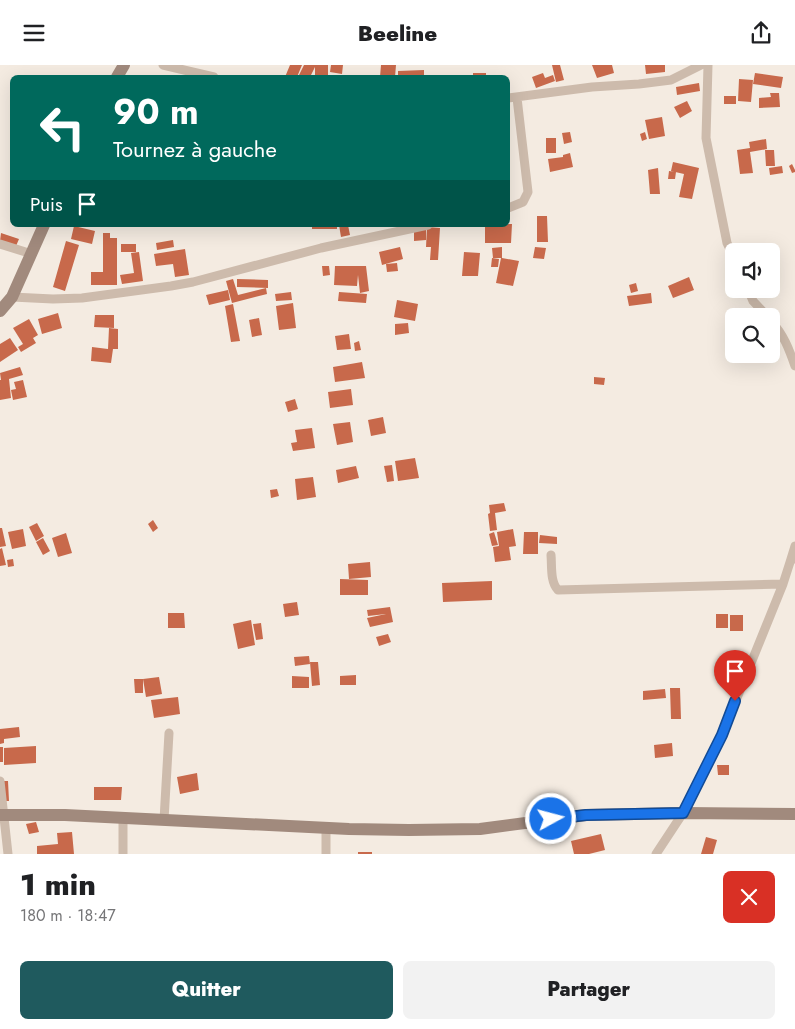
<!DOCTYPE html>
<html lang="fr">
<meta charset="utf-8">
<style>
:root{--surface:#fff;--page:#f2f2f2;--text:#202124;--muted:#757577;--accent:#1f5a5e}
body{margin:0;font-family:Jost,sans-serif;background:var(--page);color:var(--text);height:100vh;display:flex;flex-direction:column;font-size:19px;white-space:nowrap}
*{box-sizing:border-box;margin:0}
p{font-size:16px;color:var(--muted)}
.icon{flex:none;width:28px;height:28px;fill:none;stroke:currentColor;stroke-width:2;stroke-linecap:round;stroke-linejoin:round}
.map{position:relative;height:789px;overflow:hidden}
.drawer{display:flex;flex-direction:column;background:var(--surface);flex:1}
.drawer>*{flex:none}
.guide{position:absolute;left:10px;top:10px;width:500px;height:152px;border-radius:8px;box-shadow:0 5px 20px #0002;background:#00695c;color:#fff;overflow:hidden}
.buttons{position:absolute;left:725px;top:178px;display:grid;gap:10px}
.buttons a{display:grid;place-items:center;width:55px;height:55px;border-radius:8px;background:var(--surface);box-shadow:0 5px 20px #0002;font-size:25px}
.pin{position:absolute;display:grid;place-items:center;width:42px;height:42px;color:#fff;margin:-51px -21px;border-radius:50% 50% 50% 0;rotate:-45deg;box-shadow:0 0 5px #0007}
.pin .icon{rotate:45deg}
.me{position:absolute;width:55px;margin:-28px;rotate:83deg;stroke-linejoin:round;filter:drop-shadow(0 0 4px #0008)}
.turn{display:flex;align-items:center;gap:18px;height:105px;padding:0 20px;font-size:22px}
.turn .icon{width:65px;height:65px;stroke-width:2.5}
.turn b{display:block;font-size:35px;line-height:42px}
.then{display:flex;align-items:center;height:48px;padding:0 20px;background:#0003;gap:10px;font-size:19px}
.round{display:grid;place-items:center;flex:none;width:52px;height:52px;border-radius:8px;background:var(--page)}
.summary{display:flex;align-items:center;justify-content:space-between;height:85px;padding:0 20px}
h1{font-size:30px;font-weight:800;line-height:38px}
.primary-button{display:flex;gap:10px;margin-top:auto;padding:10px 20px}
.primary-button a{flex:1;height:58px;border-radius:8px;background:var(--accent);color:#fff;font-size:20px;font-weight:800;line-height:58px;text-align:center}
.primary-button a+a{background:var(--page);color:var(--text)}
header{display:flex;justify-content:space-between;align-items:center;height:65px;padding:0 20px;background:var(--surface);font-size:22px;font-weight:800}
.map>svg:first-child{display:block}
.building{fill:#c8694b}
.lines{fill:none;stroke-linecap:round;stroke-linejoin:round}
.street{stroke:#cdbbac;stroke-width:9}
.secondary{stroke:#a18a7d;stroke-width:12}
.route-casing{stroke:#114b97;stroke-width:12}
.route{stroke:#1a73e8;stroke-width:9}
</style>
<header><svg class="icon" aria-label="menu" viewBox="0 0 24 24"><path d="M4 6h16M4 12h16M4 18h16"/></svg>Beeline<svg class="icon" aria-label="share" viewBox="0 0 24 24"><path d="M12 15V3M7 8l5-5 5 5M5 13v7h14v-7"/></svg></header>
<div class="map">
<svg width="795" height="789" viewBox="0 0 795 789">
<rect width="100%" height="100%" fill="#f4ebe1"/>
<path class="building" d="M290,0H302L297,12H285Z
M304,0H328V12H315V2L310,12H298Z
M331,0H343L342,9L330,7Z
M381,0H396L395,12H380Z
M552,0H560L564,15L556,17Z
M592,0H612L614,8L597,13Z
M645,0H665V7L646,9Z
M424,5V12H398V6Z
M473,8H486V12H473Z
M543,8L545,13L553,10L555,16L536,23L532,12Z
M755,8L783,12L781,23L753,19Z
M739,14L753,15L751,37L738,36Z
M699,18L700,26L677,30L676,22Z
M770,28H779L780,42L759,43V33L771,32Z
M724,31H736V39H724Z
M687,36L692,46L680,53L674,42Z
M662,52L665,71L649,74L645,55Z
M570,67L572,77L564,79L562,68Z
M645,67L647,74L642,76L640,69Z
M546,73H556V88H546Z
M766,74L767,84L750,87L753,108L740,109L737,85L750,83L749,77Z
M765,85H774L775,101H766Z
M570,88L573,102L550,107L548,94L563,92V90Z
M673,97L699,103L692,134L679,132L684,109L671,106Z
M792,99L795,105V107L792,108L789,101Z
M782,101L783,108L770,110L769,103Z
M658,103L660,129H650L648,105Z
M669,106L676,107L675,114H668Z
M537,151H547L548,177H537Z
M508,159H512L511,178H485V160H508Z
M312,160H337V164H312Z
M339,160H348L350,170L341,172Z
M74,161L95,166L92,179L71,174Z
M427,162L440,163L438,195H430L431,182H426Z
M414,165H426V175L414,176Z
M1,168L19,174L16,181L0,176Z
M103,168H110V173H117V220H91V207H103Z
M173,175L174,182L157,185L156,178Z
M66,176L79,180L65,226L53,222Z
M121,179H136V187H121Z
M400,182L403,194L382,200L379,187Z
M502,182V193L519,196L513,221L496,218L501,193H493L492,183Z
M535,182L546,183L544,194L533,193Z
M185,184L189,210L175,212L173,199L156,201L154,189Z
M139,187L143,216L122,219L120,210L134,208L131,188Z
M464,187L480,188L478,211H462Z
M492,193L499,194L498,202H491Z
M397,198L398,206L387,207L386,199Z
M322,201H329L330,210L323,211Z
M335,201H366L369,226L360,228L358,210L357,221L334,220Z
M689,212L694,225L673,233L668,221Z
M233,214L238,230L266,223L267,229L232,238L226,216Z
M237,214L268,215V223L237,222Z
M636,218L638,226L631,228L629,220Z
M228,225L230,235L209,240L206,230Z
M291,227L292,235L276,236L275,229Z
M339,227L367,229L366,238L338,236Z
M651,228L652,238L629,241L627,231Z
M397,235L418,239L415,256L394,252Z
M293,238L296,263L279,265L276,241Z
M233,239L240,276L231,277L225,241Z
M58,248L62,263L42,269L38,254Z
M95,250H114V263L94,262Z
M259,253L262,270L252,272L249,255Z
M29,254L38,270L33,273L36,278L21,287L18,282L23,279L13,263Z
M408,258L409,268L395,270V259Z
M109,263L118,264V284H113L111,298L91,296L92,282L108,284Z
M349,269L351,284L337,285L335,271Z
M10,273L18,285L0,297V279Z
M359,276L361,285L355,286L354,278Z
M362,297L365,313L335,317L333,302Z
M20,302L23,310L9,314L11,333L0,335V315H1L0,308Z
M594,312L605,313L604,320L594,319Z
M23,315L27,332L13,335L11,325L16,324L14,317Z
M351,324L353,340L330,343L328,327Z
M295,334L298,344L288,347L285,337Z
M383,352L386,368L371,371L368,355Z
M350,357L353,377L337,380L333,359Z
M312,363L315,383L293,386L291,378L297,377L295,365Z
M415,393L419,413L398,416L395,396Z
M392,400L394,416L387,417L384,401Z
M356,401L359,413L338,418L336,405Z
M313,412L316,432L297,435L295,414Z
M277,424L279,431L271,433L270,425Z
M504,438L506,446L495,448L497,465L490,466L488,449L490,448L489,440Z
M153,455L158,463L153,467L148,459Z
M37,458L44,471L36,476L29,462Z
M0,463H2L6,481L0,482Z
M23,464L26,481L12,484L8,467Z
M513,464L516,481L509,482L511,495L495,497L493,482L499,481L497,467Z
M494,467L498,480L492,481L489,469Z
M524,467H538V489H523Z
M66,468L72,488L58,492L52,473Z
M540,470L557,472V479L539,478Z
M43,473L50,486L43,490L36,477Z
M2,483L6,500L0,501V484Z
M13,494L14,501L8,502L7,495Z
M370,497L371,512L349,514L348,499Z
M340,514L368,515V530H340Z
M492,516V535L443,537L442,518Z
M297,537L299,550L285,552L283,539Z
M390,542L393,557L370,562L367,553L386,549L368,551L367,545Z
M168,548H184L185,563H168Z
M716,549H728V563H716Z
M730,550H743V566H730Z
M251,555L255,580L238,584L233,559Z
M261,558L263,574L256,575L253,559Z
M388,569L391,577L379,581L376,572Z
M309,591L310,599L295,601L294,592Z
M310,597H318L320,620L312,621Z
M356,610V620H340V611Z
M292,611L309,612V623H292Z
M159,612L162,629L146,632L143,614Z
M134,614H143V628H135Z
M670,623H680L681,654H671Z
M665,624L666,633L643,635V626Z
M178,632L180,649L154,653L151,635Z
M19,662L20,672L4,674V678L0,679V664Z
M672,678L673,691L655,693L654,680Z
M36,681V698L4,700V683Z
M0,682H3V697H0Z
M717,700H729V710H718Z
M197,708L199,725L180,729L177,712Z
M0,716H8L9,736H0Z
M94,722H122L121,735H94Z
M36,757L39,767L29,769L26,759Z
M72,767L74,789H37V781L58,779L57,768Z
M601,769L605,785L589,789H574L571,776Z
M706,772L717,775L713,789H701Z
M358,787H372V789H358Z"/>
<g class="lines">
<path class="street" d="M163,0L214,12
M708,0L706,73L727,178L734,192
M508,33L592,22L639,19L671,15L701,0
M508,143L523,137L528,127L517,33
M0,179L32,189
M748,224L753,236L767,251
M12,232L53,234L82,233L171,221L193,217L321,183L428,160
M771,256C784,270 789,284 795,301
M551,490C552,501 550,517 558,525L783,519
M791,494L795,481
M0,716L8,789
M164,755L169,668
M326,763V789
M123,789V753
M656,789L683,748L722,670L783,519L791,494H795"/>
<path class="secondary" d="M117,12L124,0
M0,246L12,232L44,160
M0,750H65L349,764L409,765L480,764L586,750L683,748L795,749"/>
</g>
<g class="lines">
<g class="route-casing">
<path id="route" d="M551,754L586,750L683,748L722,670L735,636"/>
</g>
<use href="#route" class="route"/>
</g>
</svg>
<div class="buttons">
<a><svg class="icon" aria-label="sound" viewBox="0 0 24 24"><path d="M4 9h4l5-4v14l-5-4H4zM17 9q2 3 0 6"/></svg></a>
<a><svg class="icon" aria-label="search" viewBox="0 0 24 24"><circle cx="10" cy="10" r="6"/><path d="M15 15l6 6"/></svg></a>
</div>
<div class="pin" style="left:735px;top:636px;background:#d93025"><svg class="icon" aria-label="arrive" viewBox="0 0 24 24"><path d="M6 21V4h12l-3 4 3 4H6"/></svg></div>
<svg class="me" style="left:551px;top:754px" viewBox="-20 -20 40 40"><circle r="17" fill="#1a73e8" stroke="#fff" stroke-width="3"/><path d="M0-11L8 9 0 5-8 9z" fill="#fff"/></svg>
<div class="guide">
<div class="turn"><svg class="icon" aria-label="left" viewBox="0 0 24 24"><path d="M17 20v-9H6M10 6l-5 5 5 5"/></svg><div><b>90 m</b>Tournez à gauche</div></div>
<div class="then">Puis<svg class="icon" aria-label="arrive" viewBox="0 0 24 24"><path d="M6 21V4h12l-3 4 3 4H6"/></svg></div>
</div>
</div>
<section class="drawer">
<div class="summary"><div><h1>1 min</h1><p>180 m · 18:47</p></div><a class="round" style="background:#d93025;color:#fff"><svg class="icon" aria-label="close" viewBox="0 0 24 24"><path d="M6 6l12 12M18 6L6 18"/></svg></a></div>
<div class="primary-button"><a>Quitter</a><a>Partager</a></div>
</section>
